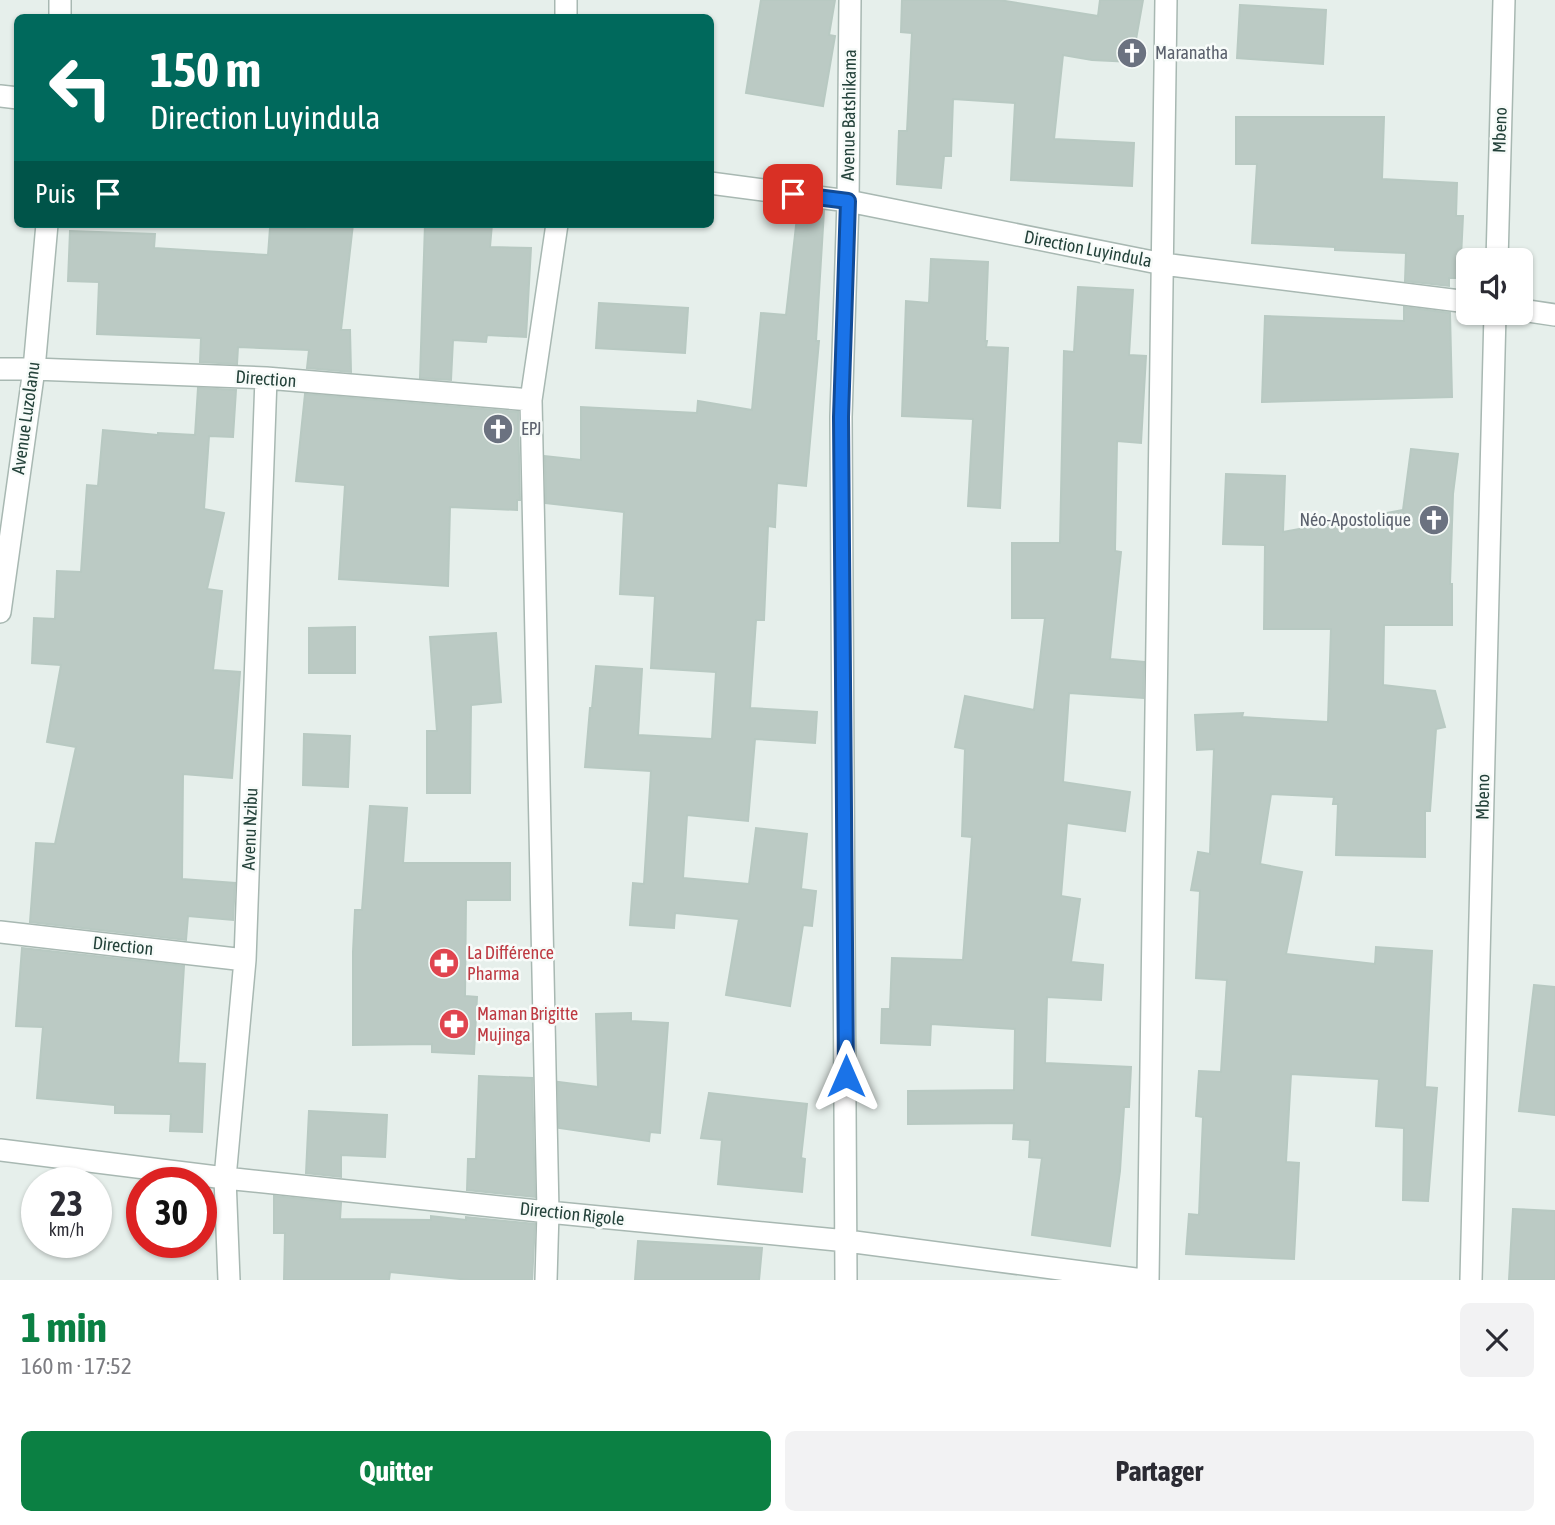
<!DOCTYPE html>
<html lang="fr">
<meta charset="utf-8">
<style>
:root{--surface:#fff;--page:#f2f2f3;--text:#2b2b33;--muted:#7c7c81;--accent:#0b8043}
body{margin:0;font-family:"Asap Condensed",sans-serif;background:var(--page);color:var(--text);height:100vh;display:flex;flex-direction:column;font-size:26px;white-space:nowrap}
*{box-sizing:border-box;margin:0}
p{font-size:23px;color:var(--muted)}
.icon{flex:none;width:38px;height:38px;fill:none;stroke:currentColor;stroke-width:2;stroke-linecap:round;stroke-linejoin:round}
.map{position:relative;height:1280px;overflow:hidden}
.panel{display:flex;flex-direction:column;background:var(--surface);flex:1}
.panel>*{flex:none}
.top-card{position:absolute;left:14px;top:14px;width:700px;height:214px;border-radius:10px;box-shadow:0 2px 5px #0004;background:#00695c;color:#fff;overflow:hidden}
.controls{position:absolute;left:1456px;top:248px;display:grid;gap:14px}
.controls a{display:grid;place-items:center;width:77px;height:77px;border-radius:10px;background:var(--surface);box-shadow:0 2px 5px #0004;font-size:35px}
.speed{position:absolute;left:21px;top:1167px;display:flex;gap:14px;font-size:35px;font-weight:700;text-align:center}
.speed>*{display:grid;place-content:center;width:91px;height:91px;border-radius:50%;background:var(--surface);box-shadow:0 2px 5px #0004;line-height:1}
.speed small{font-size:18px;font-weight:400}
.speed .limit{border:10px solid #d22;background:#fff;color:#111}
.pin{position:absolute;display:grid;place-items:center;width:60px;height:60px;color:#fff;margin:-30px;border-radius:14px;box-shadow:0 4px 10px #0006}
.me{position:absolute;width:77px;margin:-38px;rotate:0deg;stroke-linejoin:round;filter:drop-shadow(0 0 5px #0008)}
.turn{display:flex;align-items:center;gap:24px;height:147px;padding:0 21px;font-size:32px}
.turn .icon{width:91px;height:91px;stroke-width:2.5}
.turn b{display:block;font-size:49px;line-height:60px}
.then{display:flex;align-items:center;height:66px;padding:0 21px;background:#0003;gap:14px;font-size:26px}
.round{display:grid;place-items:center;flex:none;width:74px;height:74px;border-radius:10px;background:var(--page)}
.headline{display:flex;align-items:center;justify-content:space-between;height:119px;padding:0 21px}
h1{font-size:42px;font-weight:700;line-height:52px;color:var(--accent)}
.button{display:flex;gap:14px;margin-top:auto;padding:14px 21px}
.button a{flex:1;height:80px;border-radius:10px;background:var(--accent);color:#fff;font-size:28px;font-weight:700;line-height:80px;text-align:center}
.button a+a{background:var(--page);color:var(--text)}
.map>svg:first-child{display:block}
.building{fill:#bbcac4;stroke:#b8c9c2;stroke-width:2}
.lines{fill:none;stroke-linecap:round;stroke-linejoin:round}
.minor-casing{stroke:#a8b8b2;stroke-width:24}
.minor{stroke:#fff;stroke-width:21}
.route-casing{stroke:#114b97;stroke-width:18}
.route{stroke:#1a73e8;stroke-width:12}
.labels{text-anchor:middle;stroke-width:5;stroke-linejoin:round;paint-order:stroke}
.worship-label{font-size:18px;fill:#5b616d;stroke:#f7fbf9;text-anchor:start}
.street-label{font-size:18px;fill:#24423a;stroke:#f7fbf9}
.health-label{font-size:18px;fill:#be3a42;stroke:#f7fbf9;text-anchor:start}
</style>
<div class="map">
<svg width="1555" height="1280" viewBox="0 0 1555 1280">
<rect width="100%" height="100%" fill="#e6efeb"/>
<path class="building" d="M761,0H835L829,35L835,36L823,106L746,93Z
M902,0H999L1098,16L1100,0H1143L1132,62L1092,60L1063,55L1054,139L1134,143L1132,186L1011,180L1015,103L953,99L951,156H944L941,188L897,184L899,131H907L912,33L901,32Z
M1240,5L1326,10L1323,64L1237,58Z
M1236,117H1384L1382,179L1457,183L1456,216H1463L1460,278H1449V286L1405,281L1406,253L1335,250V247L1252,243L1257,164H1236Z
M798,208L824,211L816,341H819L806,486L777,483L775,527L768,526L764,620H756L750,708L817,712L815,743L755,739L748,821L687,815L683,878L749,884L756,828L807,834L801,889L816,891L812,926L803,925L790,1006L726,995L739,919L675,913L674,928L630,925L633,883L644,884L651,771L585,767L590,708H592L596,666L642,669L638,735L712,739L716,672L651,668L655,596L620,594L624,512L546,503L545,456L581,460V407L697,413L698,401L752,410L761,313L786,315Z
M305,224H353L341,330H350L351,372L307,368L309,350L238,347L237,364L200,362L201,338L97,334L99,282L68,281L70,231L155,234L154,248L268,255L270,228H305Z
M425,224H492L490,247L531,248L526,337L487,335L486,342L453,340L451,380L420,378Z
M931,259L988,262L985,341H987L986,347L1008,348L1000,508L968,506L973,419L902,416L906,301L929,303Z
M1078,287L1133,290L1129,355L1146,356L1141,443L1117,441L1115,551L1121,552L1110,659L1144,662L1143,698L1069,693L1063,782L1130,792L1125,831L1067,823L1061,896L1080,899L1071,962L1103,965L1101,1000L1047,997L1045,1063L1131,1067L1129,1107H1124L1120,1171L1110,1246L1032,1235L1042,1158L1029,1157L1030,1140L1013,1139L1014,1123L908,1124V1091L1014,1090L1015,1029L931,1024L930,1045L881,1043L882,1009H890L892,958L963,960L972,837L962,836L965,749L955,747L965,696L1034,710L1045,618H1012V543H1060L1064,351L1074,352Z
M599,303L688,308L685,353L596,348Z
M1404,307L1450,313L1452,397L1262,402L1265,316L1404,321Z
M198,388L236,390L233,437L209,436L204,509L224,513L207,589L222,591L213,670L240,672L232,778L183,774L182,879L235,883L233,920L188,916L186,940L30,922L36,843L55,844L76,747L47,742L61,665L32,663L34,618L55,619L57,571L81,572L87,485L98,486L103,430L158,435V433L195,435Z
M305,394L518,412L520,500H517V510L450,507L448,586L339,579L345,485L296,481Z
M1411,449L1458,454L1453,494L1450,584H1452V625H1384L1383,685L1435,691L1445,727L1436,729L1430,811H1425V857L1336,855L1338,804H1333L1334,797L1271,794L1260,864L1302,872L1286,954L1375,964L1376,947L1432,951L1425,1087L1437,1088L1428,1201L1403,1200L1404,1128L1376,1126L1379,1079L1291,1074L1286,1162L1299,1163L1294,1259L1186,1254L1189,1214L1199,1215L1203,1117L1196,1116L1199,1071L1221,1072L1227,980L1196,978L1200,891L1191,890L1198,852L1210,854L1214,749L1197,750L1195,715L1243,713L1242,717L1328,722L1331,629H1264L1265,545L1223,544L1226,474L1285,476L1283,532L1403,510Z
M355,627V673H309V628Z
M496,633L501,702L471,705L470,793H427V731H437L430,637Z
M304,734L350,736L348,787L303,785Z
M370,806L407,808L403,863H510V900H466L465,996L477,997L474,1054L432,1052V1044L353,1045V952L355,910H362Z
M22,948L184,966L178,1063L205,1064L202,1132L170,1131L171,1114L115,1113V1105L37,1098L43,1027L16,1026Z
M1534,985L1555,987V1115L1519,1111Z
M631,1013V1021L668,1023L660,1133L650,1132L649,1141L559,1128L558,1082L598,1087L596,1014Z
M479,1076L532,1078L535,1197L467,1190L468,1159H476Z
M709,1093L807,1104L801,1158L805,1159L802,1192L718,1184L722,1140L701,1138Z
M309,1111L387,1115L385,1157L341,1155V1177L306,1173Z
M274,1196L341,1203L340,1219L431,1220V1216L466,1220V1217L535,1224L532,1280H470L390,1272L389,1280H284L285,1233H274Z
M1513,1209L1555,1211V1280H1509Z
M638,1241L762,1248L759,1280H635Z"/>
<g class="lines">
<g class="minor-casing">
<path id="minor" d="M60,18V0
M566,18V0
M0,96L18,98
M710,183L848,201L1163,264L1468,302
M1497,261L1504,0
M1521,310L1555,315
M0,369H34L266,378L531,400
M0,612L34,369L47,224
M0,932L245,960
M0,1150L225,1178L548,1212L847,1241L1143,1280
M229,1280L225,1178L245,960L266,378
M546,1280L548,1212L531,400L557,224
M846,1280L841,417L848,201L850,0
M1148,1280L1166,0
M1471,1280L1495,313"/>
</g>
<use href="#minor" class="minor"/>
</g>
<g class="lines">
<g class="route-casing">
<path id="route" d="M793,194L848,201L841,417L846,1076"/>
</g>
<use href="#route" class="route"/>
</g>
<defs>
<g id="church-disc" transform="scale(1.575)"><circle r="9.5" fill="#6b7280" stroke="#f7fbf9"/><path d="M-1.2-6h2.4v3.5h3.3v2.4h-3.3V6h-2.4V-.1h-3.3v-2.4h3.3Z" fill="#fff"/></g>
<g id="pharmacy-disc" transform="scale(1.575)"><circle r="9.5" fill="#e0444e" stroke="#f7fbf9"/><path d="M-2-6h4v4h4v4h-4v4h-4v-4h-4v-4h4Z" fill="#fff"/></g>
</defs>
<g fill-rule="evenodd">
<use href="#church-disc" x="1132" y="53"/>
<use href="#church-disc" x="498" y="429"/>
<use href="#church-disc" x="1434" y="520"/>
<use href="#pharmacy-disc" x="444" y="963"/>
<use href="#pharmacy-disc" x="454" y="1024"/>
</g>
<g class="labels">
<g class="worship-label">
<text x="1155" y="59">Maranatha</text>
<text x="521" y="435">EPJ</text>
<text x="1411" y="526" text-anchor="end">Néo-Apostolique</text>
</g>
<g class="street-label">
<text transform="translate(849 115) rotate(-89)" y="6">Avenue Batshikama</text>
<text transform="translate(1500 130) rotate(-88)" y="6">Mbeno</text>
<text transform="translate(1088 249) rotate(11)" y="6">Direction Luyindula</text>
<text transform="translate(266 379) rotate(4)" y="6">Direction</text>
<text transform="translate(26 418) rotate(-82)" y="6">Avenue Luzolanu</text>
<text transform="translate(1483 797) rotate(-89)" y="6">Mbeno</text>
<text transform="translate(250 829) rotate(-88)" y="6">Avenu Nzibu</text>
<text transform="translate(123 946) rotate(6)" y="6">Direction</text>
<text transform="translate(572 1214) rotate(6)" y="6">Direction Rigole</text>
</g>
<g class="health-label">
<text x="467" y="959">La Différence<tspan x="467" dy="21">Pharma</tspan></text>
<text x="477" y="1020">Maman Brigitte<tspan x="477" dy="21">Mujinga</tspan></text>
</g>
</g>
</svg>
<div class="controls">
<a><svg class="icon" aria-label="sound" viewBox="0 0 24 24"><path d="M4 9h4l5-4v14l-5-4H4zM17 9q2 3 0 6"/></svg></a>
</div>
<div class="speed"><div>23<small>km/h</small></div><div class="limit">30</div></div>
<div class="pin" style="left:793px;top:194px;background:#d93025"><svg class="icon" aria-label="arrive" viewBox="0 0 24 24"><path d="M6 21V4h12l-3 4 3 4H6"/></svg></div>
<svg class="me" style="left:846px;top:1076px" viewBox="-20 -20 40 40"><path d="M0-17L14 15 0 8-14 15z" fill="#1a73e8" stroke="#fff" stroke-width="4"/></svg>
<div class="top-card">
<div class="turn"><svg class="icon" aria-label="left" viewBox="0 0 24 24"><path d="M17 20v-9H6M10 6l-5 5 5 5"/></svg><div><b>150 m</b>Direction Luyindula</div></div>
<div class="then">Puis<svg class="icon" aria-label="arrive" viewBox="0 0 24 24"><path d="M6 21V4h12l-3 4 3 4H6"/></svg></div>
</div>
</div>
<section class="panel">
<div class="headline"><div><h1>1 min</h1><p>160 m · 17:52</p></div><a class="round"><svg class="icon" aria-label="close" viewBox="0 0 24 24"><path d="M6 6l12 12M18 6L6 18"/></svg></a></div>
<div class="button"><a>Quitter</a><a>Partager</a></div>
</section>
